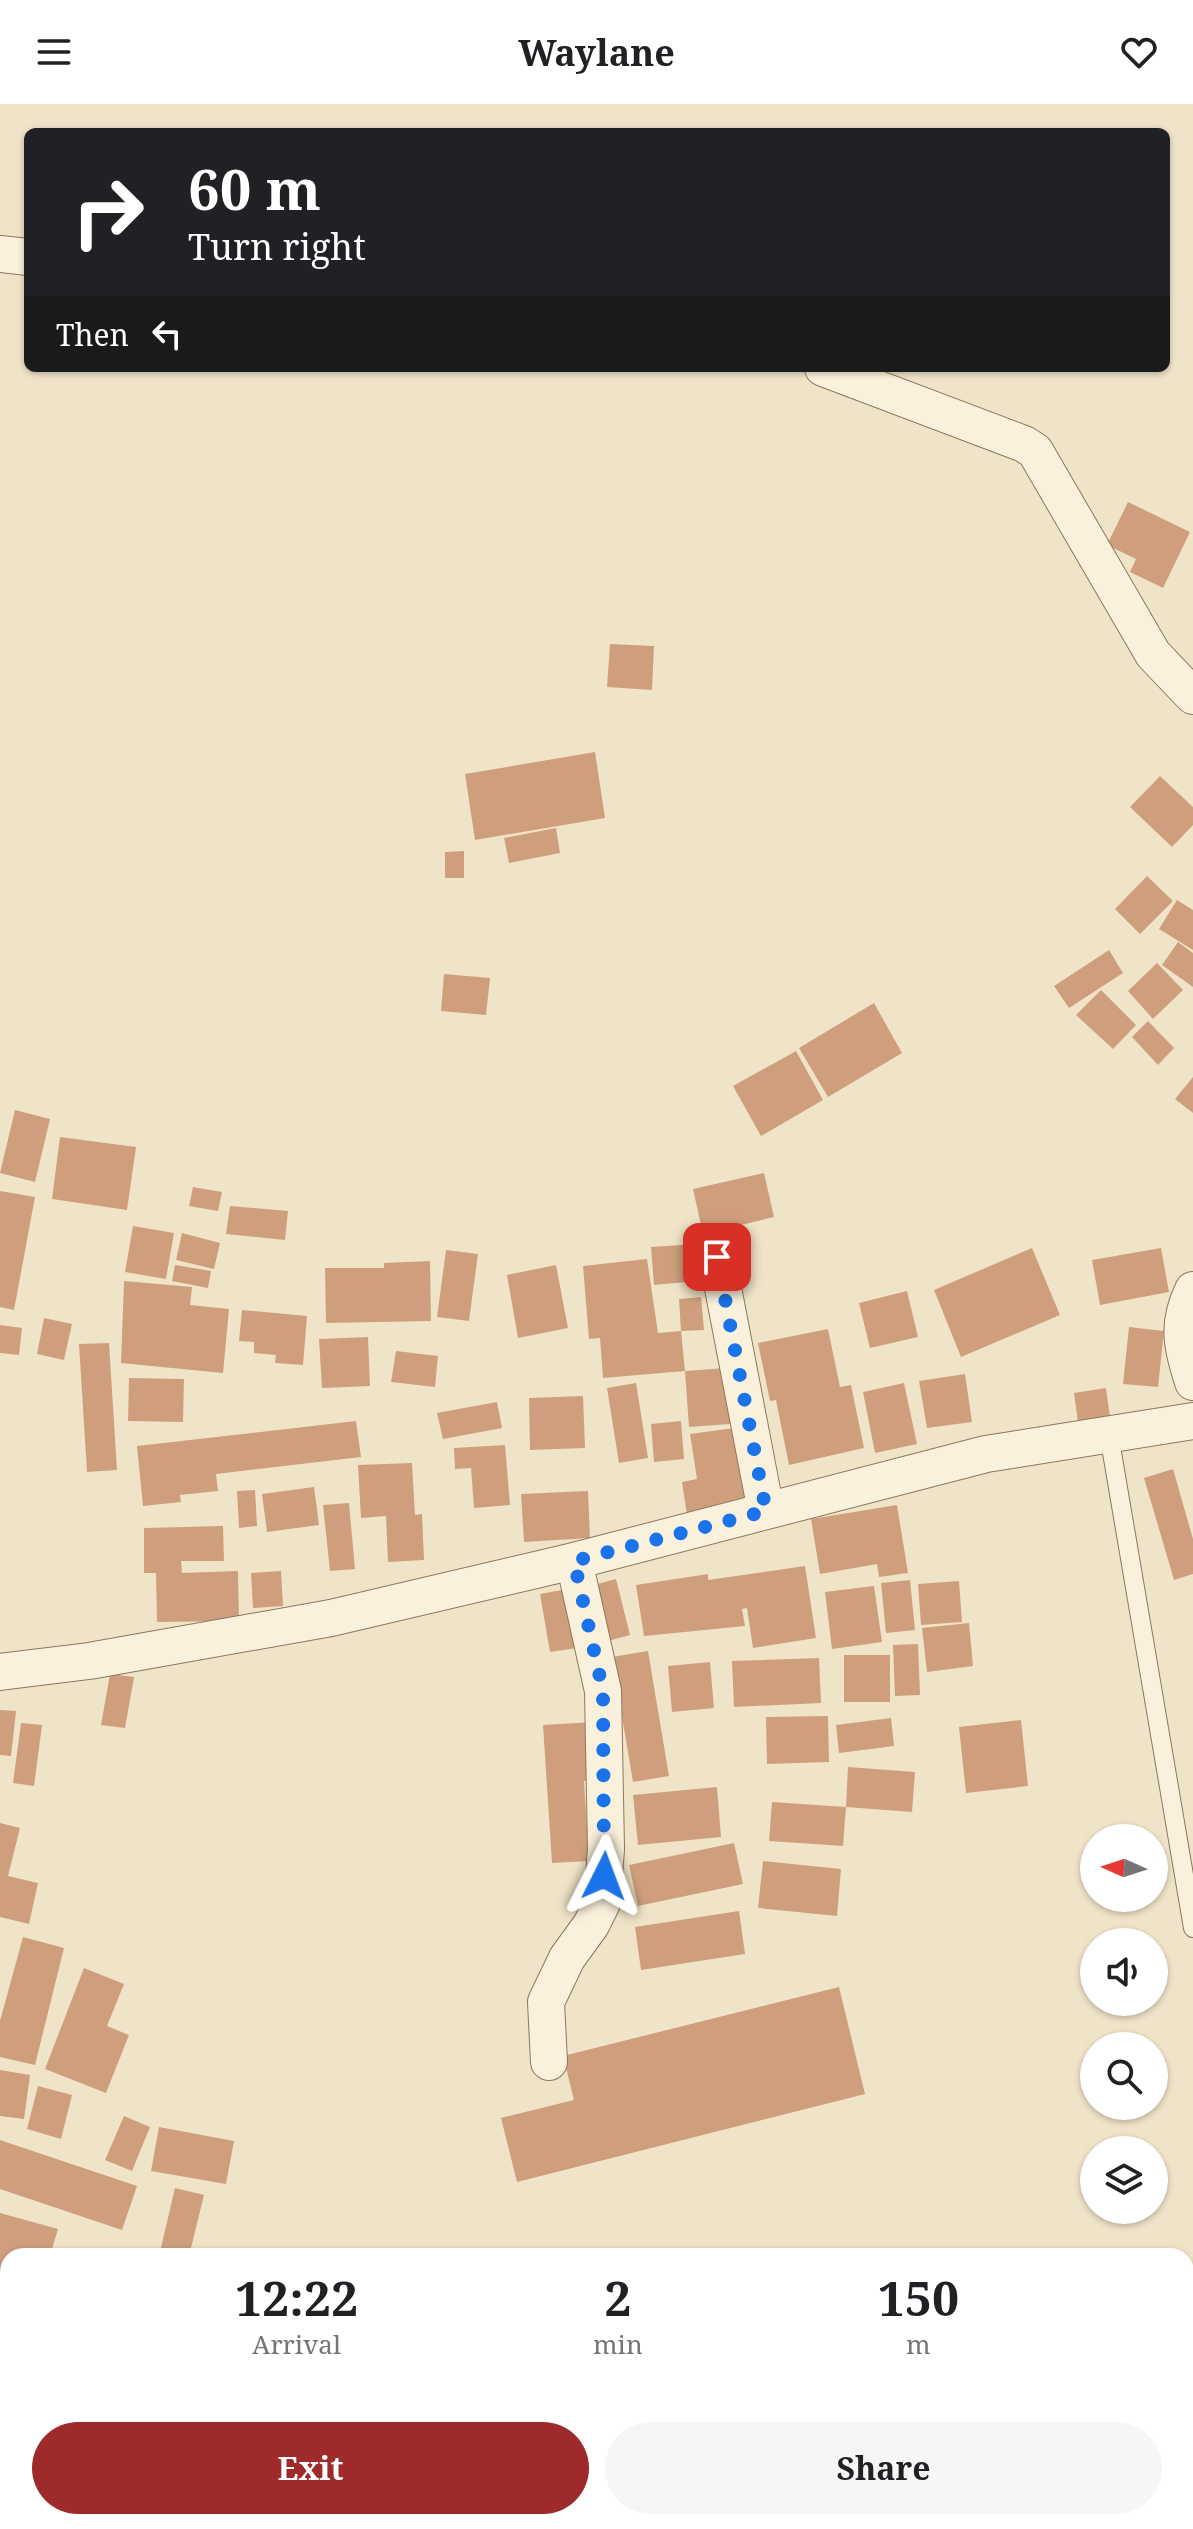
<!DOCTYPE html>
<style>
:root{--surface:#fff;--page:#f6f6f6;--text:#202124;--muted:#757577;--accent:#9e2a2b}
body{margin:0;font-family:"Noto Serif",serif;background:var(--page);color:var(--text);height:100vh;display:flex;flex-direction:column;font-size:30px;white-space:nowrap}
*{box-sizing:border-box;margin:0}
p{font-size:26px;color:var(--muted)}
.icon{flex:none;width:44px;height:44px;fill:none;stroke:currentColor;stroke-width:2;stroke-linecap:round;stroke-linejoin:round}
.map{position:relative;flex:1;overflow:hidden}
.drawer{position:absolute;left:0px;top:2144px;width:1194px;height:282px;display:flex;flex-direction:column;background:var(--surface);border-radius:24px 24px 0 0;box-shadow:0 2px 6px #0004}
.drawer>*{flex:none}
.banner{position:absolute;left:24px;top:24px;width:1146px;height:244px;border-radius:12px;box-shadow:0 2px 6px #0004;background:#202124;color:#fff;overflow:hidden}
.needle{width:52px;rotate:273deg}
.tools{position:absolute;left:1080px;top:1720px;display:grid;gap:16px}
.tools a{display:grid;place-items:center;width:88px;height:88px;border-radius:50%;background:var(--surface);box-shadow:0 2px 6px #0004;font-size:40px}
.pin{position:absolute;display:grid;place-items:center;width:68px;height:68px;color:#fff;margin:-34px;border-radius:16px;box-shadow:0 4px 12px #0006}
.me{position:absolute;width:88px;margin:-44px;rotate:3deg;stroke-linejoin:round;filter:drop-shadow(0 0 6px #0008)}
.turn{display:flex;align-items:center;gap:28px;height:168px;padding:0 32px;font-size:36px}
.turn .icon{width:104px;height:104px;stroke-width:2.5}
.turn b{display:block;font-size:56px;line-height:68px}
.then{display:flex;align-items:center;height:76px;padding:0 32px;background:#0003;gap:16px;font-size:30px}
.eta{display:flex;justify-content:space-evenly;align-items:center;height:136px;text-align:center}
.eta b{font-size:48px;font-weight:700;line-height:56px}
.button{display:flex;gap:16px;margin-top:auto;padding:16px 32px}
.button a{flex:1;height:92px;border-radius:48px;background:var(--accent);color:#fff;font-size:32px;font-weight:700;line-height:92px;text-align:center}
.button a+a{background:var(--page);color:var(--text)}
header{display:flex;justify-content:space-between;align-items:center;height:104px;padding:0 32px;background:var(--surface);font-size:36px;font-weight:700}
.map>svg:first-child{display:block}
.building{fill:#cf9f7d}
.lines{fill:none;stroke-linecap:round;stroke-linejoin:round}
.service-casing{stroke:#8d765c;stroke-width:20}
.minor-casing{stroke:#8d765c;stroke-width:38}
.service{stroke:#faf1dc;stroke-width:18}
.minor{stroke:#faf1dc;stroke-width:36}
.route{stroke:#1a73e8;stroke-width:14;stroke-dasharray:0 25.2}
</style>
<header><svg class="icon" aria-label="menu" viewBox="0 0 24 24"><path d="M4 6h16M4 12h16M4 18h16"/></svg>Waylane<svg class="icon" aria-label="heart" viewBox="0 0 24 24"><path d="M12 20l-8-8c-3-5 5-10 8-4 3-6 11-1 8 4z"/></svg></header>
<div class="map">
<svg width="1193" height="2425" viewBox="0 0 1193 2425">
<rect width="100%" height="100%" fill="#f0e4c8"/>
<path class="building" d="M1128,398L1190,428L1163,484L1130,468L1136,455L1107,441Z
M610,540L654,542L652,586L607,583Z
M595,648L605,714L475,736L465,670Z
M1160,672L1193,703V721L1172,743L1130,703Z
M556,724L560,749L509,759L504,734Z
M464,747V774H445V748Z
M1147,772L1173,797L1140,830L1115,805Z
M1177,796L1193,806V846L1159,825Z
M1178,838L1193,849V883L1162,861Z
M1109,846L1123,869L1069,904L1054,882Z
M1157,859L1183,886L1153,915L1128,887Z
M444,870L490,874L486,911L441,907Z
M1101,886L1136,921L1113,945L1076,911Z
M874,899L902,949L828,993L799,944Z
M1148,917L1174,944L1158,961L1132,933Z
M796,947L823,996L761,1032L733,982Z
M1193,973V1009L1175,995Z
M15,1006L50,1015L35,1078L0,1069Z
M60,1033L136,1043L127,1106L52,1095Z
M764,1069L774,1113L703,1130L693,1085Z
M193,1083L222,1088L218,1107L189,1102Z
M0,1087L35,1093L14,1206L0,1203Z
M230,1102L288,1107L285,1136L226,1130Z
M133,1122L174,1129L166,1175L125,1168Z
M182,1129L220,1139L214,1165L176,1156Z
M696,1140L698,1177L654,1181L651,1143Z
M1032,1144L1060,1211L961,1253L934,1186Z
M1161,1144L1169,1188L1100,1201L1092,1156Z
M446,1146L478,1150L469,1217L437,1213Z
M647,1155L658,1229L681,1227L685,1267L603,1274L600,1234L589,1235L583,1162Z
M430,1157L431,1217L326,1219L325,1164H384V1159Z
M175,1161L211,1167L208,1184L172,1177Z
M556,1161L568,1224L518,1234L507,1171Z
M124,1177L192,1183L190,1201L229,1205L223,1269L121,1259Z
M907,1187L918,1233L870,1244L859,1199Z
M701,1193L704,1226L681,1227L679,1195Z
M242,1206L307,1212L303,1261L275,1259L276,1251L254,1249V1238L239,1237Z
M44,1214L72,1220L64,1256L37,1250Z
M0,1221L22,1224L19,1251L0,1249Z
M1129,1223L1164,1227L1158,1283L1123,1280Z
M828,1225L840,1283L851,1281L864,1344L789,1361L776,1296L770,1297L758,1239Z
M368,1233L370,1282L322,1284L319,1235Z
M109,1239L117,1366L87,1368L79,1240Z
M396,1247L438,1252L435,1283L391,1278Z
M726,1264L730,1320L689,1323L685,1267Z
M965,1270L972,1318L927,1324L919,1277Z
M129,1274L184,1275L183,1318L128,1317Z
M636,1279L648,1354L619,1359L607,1284Z
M904,1279L917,1340L875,1349L863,1288Z
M1106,1284L1110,1313L1078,1318L1074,1289Z
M583,1292L585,1344L530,1346L529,1294Z
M497,1298L502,1324L443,1335L437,1309Z
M356,1317L361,1353L216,1370L218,1387L180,1391L181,1398L143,1402L137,1342Z
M681,1317L684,1355L654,1358L651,1320Z
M734,1324L746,1402L687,1411L682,1378L697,1375L690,1330Z
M505,1341L510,1401L474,1404L471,1364L455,1365L454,1344Z
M412,1359L415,1411L422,1410L424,1456L388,1458L386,1412L361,1414L358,1361Z
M1173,1365L1193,1435V1470L1174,1476L1144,1374Z
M314,1383L319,1421L267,1428L262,1390Z
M255,1386L257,1422L239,1424L237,1387Z
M588,1387L590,1434L524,1438L521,1390Z
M349,1399L355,1465L330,1467L323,1401Z
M897,1401L908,1469L879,1473L877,1460L820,1470L811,1415Z
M223,1422L224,1457H181L182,1469L238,1467L239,1517L157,1518L156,1469H144V1424Z
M805,1462L816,1534L753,1544L747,1504L742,1505L745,1522L644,1532L636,1481L708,1470V1476Z
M281,1467L283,1502L253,1504L251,1469Z
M616,1475L630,1531L604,1538L590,1482Z
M910,1476L915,1526L886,1529L881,1479Z
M959,1477L962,1518L921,1521L918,1480Z
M874,1482L882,1538L832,1545L825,1488Z
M567,1485L577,1544L550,1548L540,1490Z
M969,1519L973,1562L927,1568L922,1524Z
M918,1540L920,1591L895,1592L893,1541Z
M648,1547L669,1672L633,1678L612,1553Z
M844,1551H890V1598H844Z
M819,1554L821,1599L734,1603L732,1557Z
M710,1558L714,1604L672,1608L668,1562Z
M110,1570L134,1573L125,1624L101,1621Z
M0,1606L16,1607L11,1652L0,1651Z
M828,1612L829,1658L767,1660L766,1613Z
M891,1614L894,1642L839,1649L836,1621Z
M1021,1616L1028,1682L966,1689L959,1623Z
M593,1618L597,1676L584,1677L589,1757L552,1759L543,1621Z
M21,1619L42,1621L34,1682L13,1679Z
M848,1663L915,1668L912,1708L846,1703L843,1742L769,1737L772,1698L846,1703Z
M717,1683L721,1733L638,1741L633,1691Z
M0,1719L20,1724L8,1772L38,1779L29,1820L0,1813Z
M734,1739L743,1780L638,1802L629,1761Z
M763,1757L841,1765L837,1812L758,1804Z
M739,1807L745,1850L641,1866L635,1823Z
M23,1833L64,1844L35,1961L0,1953V1917Z
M84,1864L124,1880L107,1922L129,1931L106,1989L45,1965Z
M839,1883L865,1990L517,2078L501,2014L574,1996L563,1952Z
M0,1966L30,1971L24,2015L0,2012Z
M38,1982L72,1991L61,2035L27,2025Z
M124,2012L150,2023L132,2067L105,2056Z
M159,2023L234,2037L226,2080L151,2067Z
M0,2036L137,2082L122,2126L0,2085Z
M175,2084L204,2091L189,2152H159Z
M0,2109L58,2125L50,2152H8V2176L0,2174Z
M0,2194L8,2197V2249L0,2247Z"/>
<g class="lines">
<g class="service-casing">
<path id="service" d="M1109,1331L1193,1824"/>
</g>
<g class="minor-casing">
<path id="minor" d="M0,150L28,153
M823,264L1024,340L1035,347L1153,550L1193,592
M717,1153L766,1407
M1193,1186C1176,1221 1182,1242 1193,1278
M0,1568L89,1557L331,1514L574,1457L986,1350L1193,1317
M549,1958L546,1898L567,1854L591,1821L602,1799L606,1745L603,1587L574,1457"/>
</g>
<use href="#service" class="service"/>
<use href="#minor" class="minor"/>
</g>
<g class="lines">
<path class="route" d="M604,1772L603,1587L574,1457L766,1407L717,1153"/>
</g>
</svg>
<div class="tools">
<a><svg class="needle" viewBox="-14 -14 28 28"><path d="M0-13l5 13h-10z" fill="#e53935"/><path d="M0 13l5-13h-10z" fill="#757577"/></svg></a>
<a><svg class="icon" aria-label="sound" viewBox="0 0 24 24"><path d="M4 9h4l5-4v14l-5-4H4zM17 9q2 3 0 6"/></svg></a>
<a><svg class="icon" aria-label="search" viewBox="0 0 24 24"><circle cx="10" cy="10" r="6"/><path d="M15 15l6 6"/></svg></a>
<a><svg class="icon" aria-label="layers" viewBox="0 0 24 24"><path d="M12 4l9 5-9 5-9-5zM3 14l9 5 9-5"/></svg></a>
</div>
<div class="pin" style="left:717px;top:1153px;background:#d93025"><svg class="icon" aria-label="arrive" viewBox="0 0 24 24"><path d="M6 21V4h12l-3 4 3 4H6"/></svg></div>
<svg class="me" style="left:604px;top:1772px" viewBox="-20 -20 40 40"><path d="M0-17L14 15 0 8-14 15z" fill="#1a73e8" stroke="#fff" stroke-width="4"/></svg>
<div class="banner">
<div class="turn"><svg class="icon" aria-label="right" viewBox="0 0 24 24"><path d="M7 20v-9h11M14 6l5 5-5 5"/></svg><div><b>60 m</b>Turn right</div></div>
<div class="then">Then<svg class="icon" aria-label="left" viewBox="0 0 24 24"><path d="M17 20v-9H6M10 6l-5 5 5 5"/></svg></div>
</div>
<section class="drawer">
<div class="eta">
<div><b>12:22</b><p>Arrival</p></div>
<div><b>2</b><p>min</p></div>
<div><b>150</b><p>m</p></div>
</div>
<div class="button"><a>Exit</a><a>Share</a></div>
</section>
</div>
